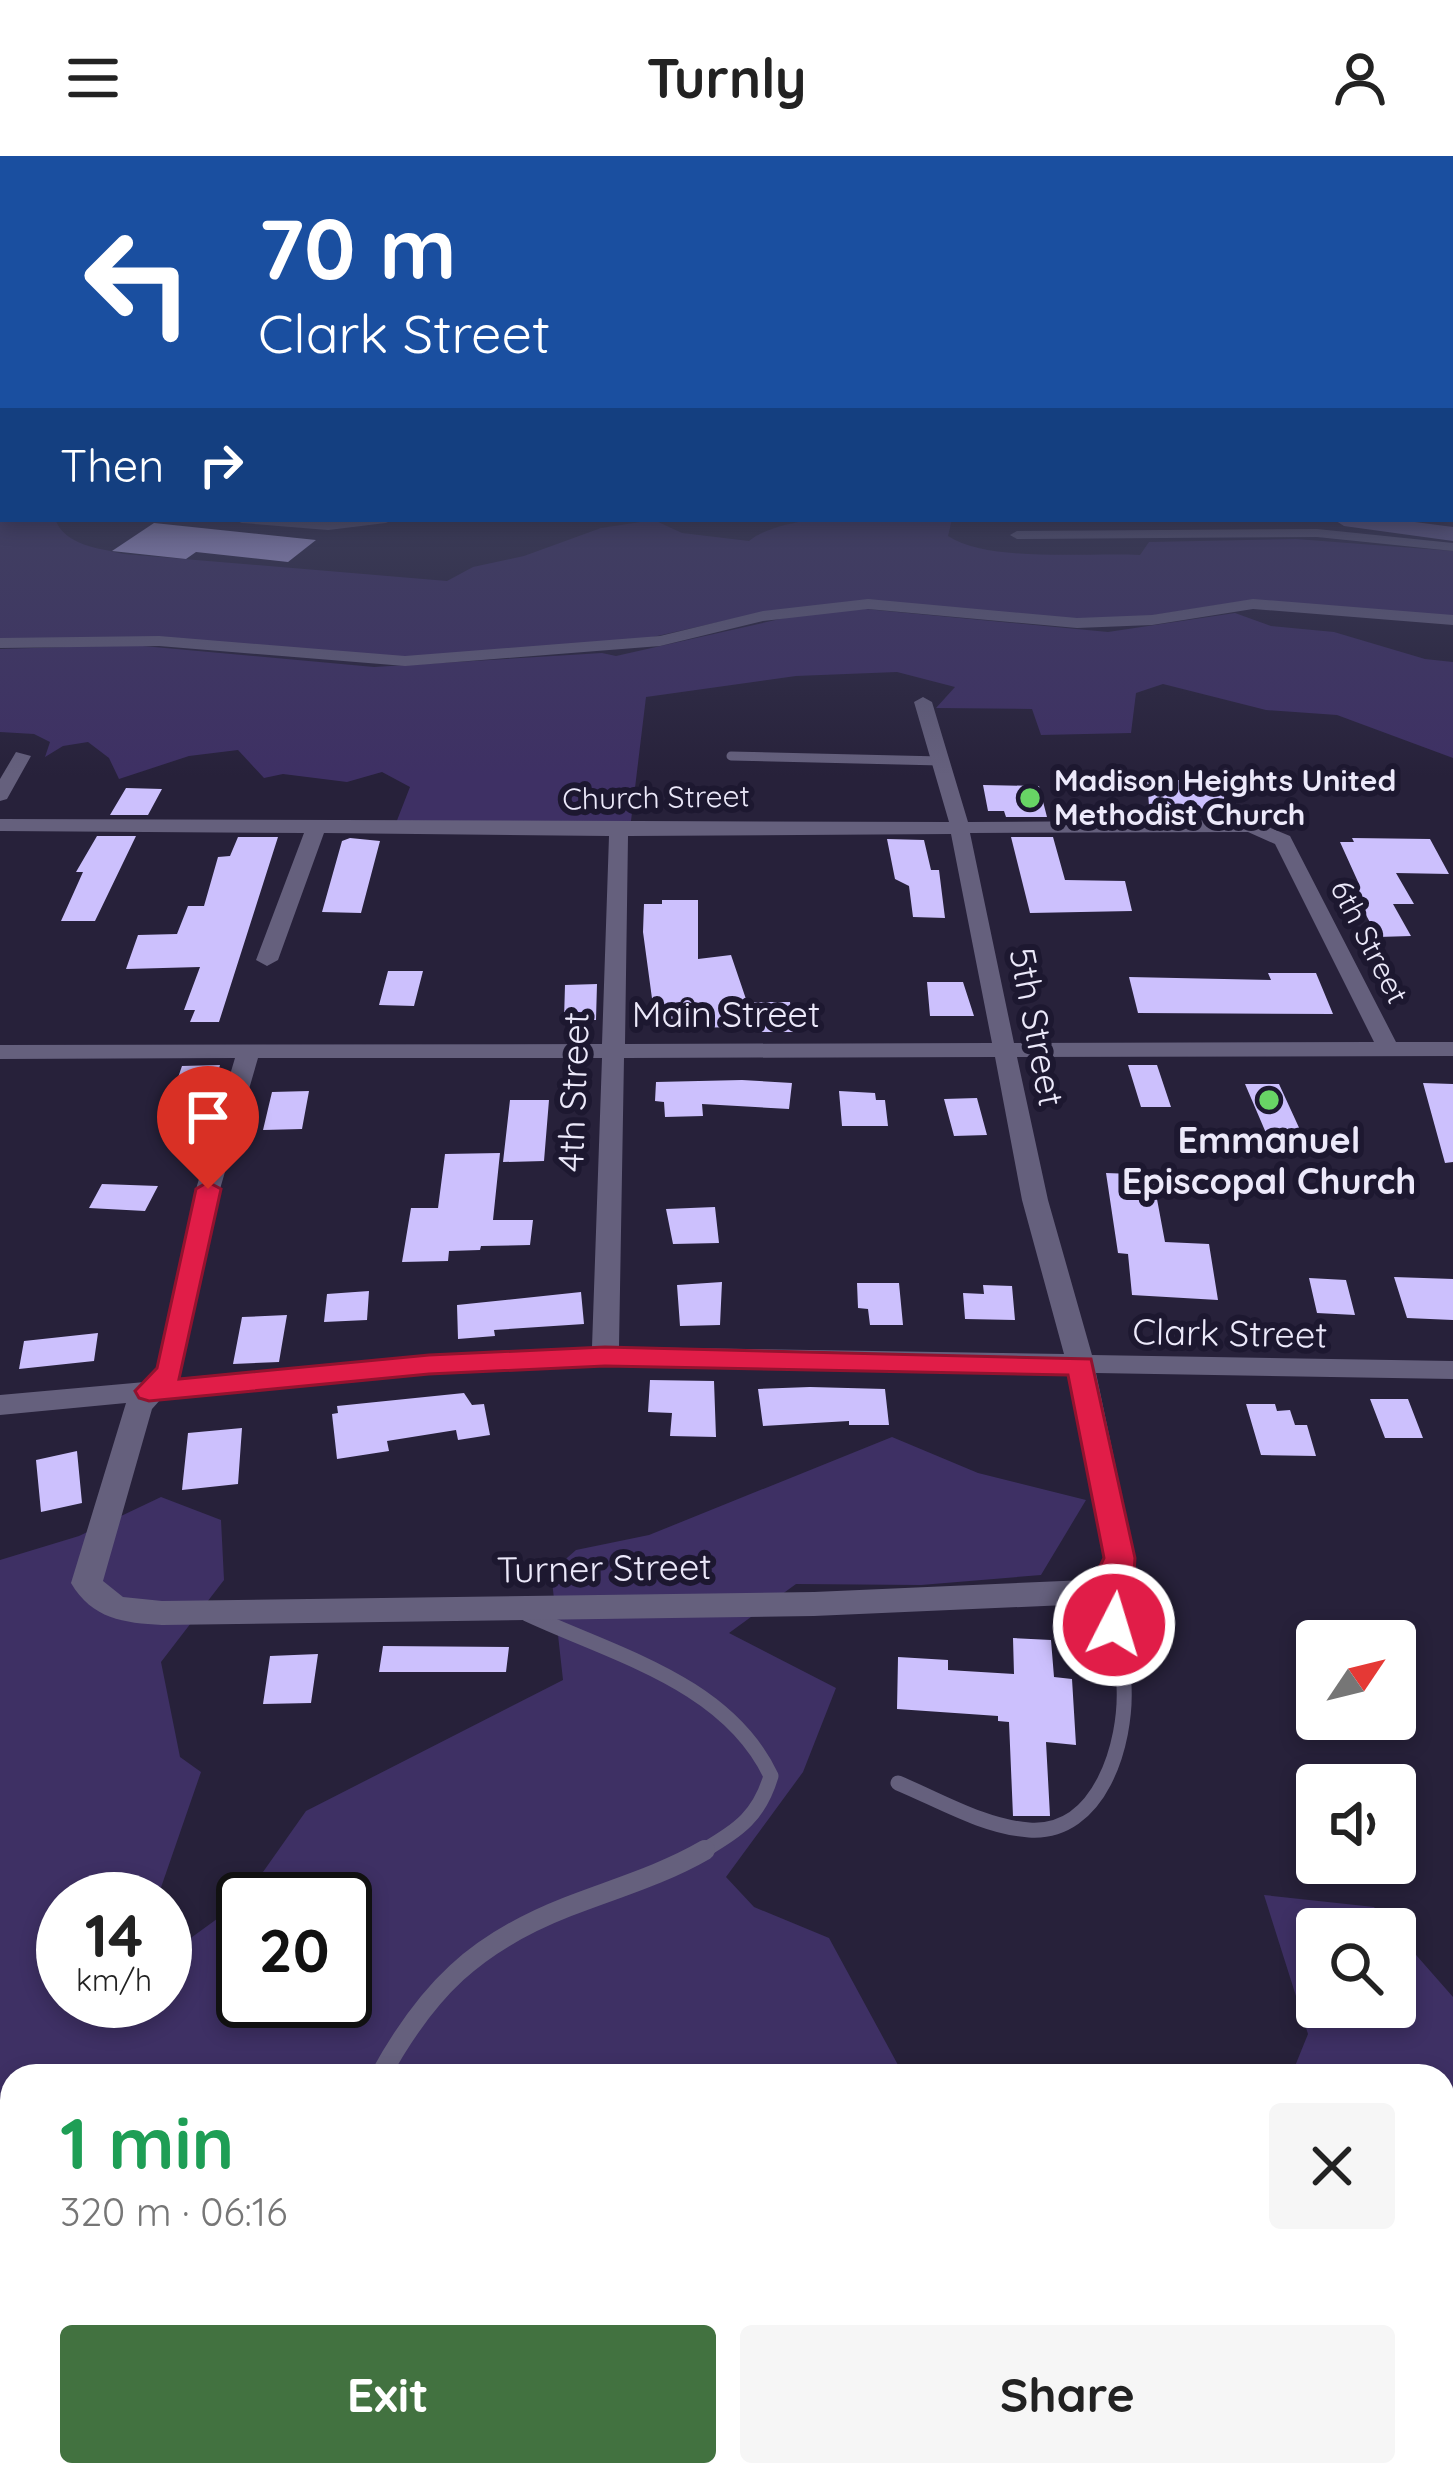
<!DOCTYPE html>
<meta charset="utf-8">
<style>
:root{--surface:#fff;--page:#f6f6f6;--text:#222;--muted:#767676;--accent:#427240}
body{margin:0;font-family:Quicksand,sans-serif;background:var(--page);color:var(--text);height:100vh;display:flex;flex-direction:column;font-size:45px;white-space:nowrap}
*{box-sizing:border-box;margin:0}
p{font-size:39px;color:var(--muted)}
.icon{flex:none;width:66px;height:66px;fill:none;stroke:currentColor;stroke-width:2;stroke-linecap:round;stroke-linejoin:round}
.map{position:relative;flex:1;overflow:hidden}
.panel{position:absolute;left:0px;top:1908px;width:1455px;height:423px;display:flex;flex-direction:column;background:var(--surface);border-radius:36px 36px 0 0;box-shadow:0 6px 18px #0003}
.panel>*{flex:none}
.guide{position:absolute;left:0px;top:0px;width:1455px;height:366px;box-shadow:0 6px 18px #0003;background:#1a4fa0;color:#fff;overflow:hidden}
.needle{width:78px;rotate:55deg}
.controls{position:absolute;left:1296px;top:1464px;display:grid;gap:24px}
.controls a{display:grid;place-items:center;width:120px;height:120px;border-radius:12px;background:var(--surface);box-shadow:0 6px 18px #0003;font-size:60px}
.speed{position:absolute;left:36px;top:1716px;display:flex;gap:24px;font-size:60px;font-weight:700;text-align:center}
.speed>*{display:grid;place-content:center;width:156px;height:156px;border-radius:50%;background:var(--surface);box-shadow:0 6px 18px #0003;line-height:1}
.speed small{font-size:30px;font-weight:400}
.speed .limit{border:6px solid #111;border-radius:18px;background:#fff;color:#111}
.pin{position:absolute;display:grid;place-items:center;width:102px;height:102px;color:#fff;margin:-123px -51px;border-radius:50% 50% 50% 0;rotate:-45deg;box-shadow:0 0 12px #0007}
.pin .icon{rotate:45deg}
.me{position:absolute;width:132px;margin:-66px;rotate:5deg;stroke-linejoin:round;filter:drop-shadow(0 0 9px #0008)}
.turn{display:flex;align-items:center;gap:42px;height:252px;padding:0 60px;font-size:54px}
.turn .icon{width:156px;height:156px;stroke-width:2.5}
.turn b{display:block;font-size:84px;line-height:102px}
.then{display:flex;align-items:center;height:114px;padding:0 60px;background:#0003;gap:24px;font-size:45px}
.round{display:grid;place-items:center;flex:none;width:126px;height:126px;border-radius:12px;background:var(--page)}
.overview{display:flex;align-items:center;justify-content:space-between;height:204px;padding:0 60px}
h1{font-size:72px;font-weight:700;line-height:90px;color:#1e9e55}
.action{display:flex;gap:24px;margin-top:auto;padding:24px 60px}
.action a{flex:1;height:138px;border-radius:12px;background:var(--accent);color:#fff;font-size:48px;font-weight:700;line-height:138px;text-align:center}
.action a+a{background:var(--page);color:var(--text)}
header{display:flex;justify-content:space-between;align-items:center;height:156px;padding:0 60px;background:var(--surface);font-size:54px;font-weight:700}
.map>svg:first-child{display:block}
.green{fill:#3e3064}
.building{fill:#ccc0fd}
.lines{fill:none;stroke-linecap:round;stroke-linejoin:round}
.lane-far3{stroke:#65607d;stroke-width:8}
.lane-far2{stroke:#65607d;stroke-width:9}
.lane-far1{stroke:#65607d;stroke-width:15}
.lane{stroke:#65607d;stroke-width:20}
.street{fill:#65607d;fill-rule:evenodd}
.primary{fill:#786da2;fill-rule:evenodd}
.route{fill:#e11d48;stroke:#92132f;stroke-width:3}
.poi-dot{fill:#68d465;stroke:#1d1830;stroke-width:4.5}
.labels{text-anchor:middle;stroke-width:12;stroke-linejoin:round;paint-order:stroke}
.far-poi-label{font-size:30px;font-weight:bold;fill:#ece9fa;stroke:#1d1830;text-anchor:start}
.far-street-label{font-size:30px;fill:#ece9fa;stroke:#1d1830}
.street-label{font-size:36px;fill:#ece9fa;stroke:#1d1830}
.poi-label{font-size:36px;font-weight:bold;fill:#ece9fa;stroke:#1d1830}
</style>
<header><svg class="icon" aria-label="menu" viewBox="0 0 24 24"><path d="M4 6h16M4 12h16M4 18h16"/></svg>Turnly<svg class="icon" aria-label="person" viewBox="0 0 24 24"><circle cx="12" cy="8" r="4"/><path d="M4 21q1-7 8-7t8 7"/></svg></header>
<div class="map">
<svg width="1453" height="2329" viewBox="0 0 1453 2329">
<rect width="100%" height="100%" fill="#27213a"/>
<path class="green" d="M0,293L3,363H55C65,390 99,392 124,398L447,425L473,411L524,400L601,372L654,364L682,377L749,385C791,352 898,363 952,363L948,380C989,407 1089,396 1140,399L1149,386L1296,383L1453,395V461L1251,444L1148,460L1076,464L867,445L759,457L635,485L405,501L162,482L0,484Z
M865,453L1108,476L1235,457L1271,470L1334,476L1425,503L1453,506V602L1337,559L1266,554L1163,528L1136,537L1131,577L1041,579L1032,553L936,552L955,531L897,516L796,520L646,541L631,665L396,667L410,631L382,616L347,626L283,618L264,622L238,594L189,600L119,623L109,602L88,586L63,590L45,601L50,586L34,578L0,576V493L132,489L374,511L602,497L616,500L798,459Z
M892,1281L978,1317L1086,1344L1041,1419L921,1429L796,1428L729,1477L836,1532L803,1616L726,1721L754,1751L829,1782L904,1920H12V2091L0,2089V1404L79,1380L161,1341L221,1364L224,1424L161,1506L180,1601L201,1616L157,1743H63V1845H165V1793L188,1784L243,1744V1845H345V1743H244L306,1655L563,1524L551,1416L576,1394L649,1379Z
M1264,1739L1374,1751L1393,1773H1317V1851H1395V1775L1453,1841V2329H0V2194L12,2179V2319H1443V1920H1291L1308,1878Z"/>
<path class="building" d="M154,367L316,384L288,406L196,396L186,403L112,395Z
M1147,622L1223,627L1225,654L1149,650Z
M983,629L1039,630L1047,661H1006L1004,655H988Z
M126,632L162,633L148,659H110Z
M97,680H136L95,765H61L83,716H76Z
M238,681H278L219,866H190L195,854H184L200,811L126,813L138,779L177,778L188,750H204L218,701L230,700Z
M1011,681H1053L1065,724L1125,725L1132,755L1030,757Z
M350,682L380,685L361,757L322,756L342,685Z
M1352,682L1430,683L1449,718L1396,717L1414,748H1393L1411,780L1378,781L1349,728H1359L1340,686H1354Z
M887,683L924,684L931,714H939L945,762L913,761L909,730L895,723Z
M662,744H698V803L731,799L747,846H790L793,876H760V871L656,872L643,776L644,748H662Z
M388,815H423L414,850L379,849Z
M1268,817H1316L1333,858L1138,857L1129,821L1271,824Z
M927,826H963L974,860H930Z
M597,828L596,864H564L565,829Z
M220,909L211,941L171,942L182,910Z
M1128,909H1157L1171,951H1141Z
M742,924L792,927L789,953L702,948L703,960L665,961L664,946L655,945L656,926Z
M1423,927L1453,928V1006L1445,1007Z
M1245,928H1279L1301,976L1266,977Z
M309,935L302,973L263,974L272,936Z
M839,935L875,937L876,944H885L888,970H842Z
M977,942L987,979L954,980L944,943Z
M510,944H549L544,1005L503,1006Z
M500,997L493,1064H533L530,1089L481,1090L480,1094L449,1095L448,1105L402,1106L411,1052H438L445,998Z
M1106,1017L1133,1018L1134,1026L1154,1027L1165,1086L1209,1088L1218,1144L1132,1139L1128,1098L1118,1097Z
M102,1028L158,1030L145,1055L89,1052Z
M715,1051L719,1087L673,1088L666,1053Z
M1394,1121L1453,1123V1164L1407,1162Z
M1309,1122L1346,1124L1355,1159L1317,1157Z
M722,1126L720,1169L680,1170L677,1129Z
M857,1127H899L903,1169H870L868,1153L858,1152Z
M983,1129L1012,1130L1015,1164L965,1163L963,1137L984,1138Z
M369,1135L367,1164L324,1166L327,1138Z
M581,1136L584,1168L494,1174L495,1180L458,1183L457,1149Z
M287,1159L279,1206L233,1208L242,1161Z
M98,1177L94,1205L19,1213L24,1185Z
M650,1224L714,1225L716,1281L670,1280L672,1257L648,1256Z
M810,1231L885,1233L889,1269H849V1265L763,1270L758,1233Z
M464,1237L472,1249L484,1248L490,1279L458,1284L456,1274L387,1285L389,1295L337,1303L332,1258L338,1257L337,1250Z
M1370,1243H1408L1423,1282H1385Z
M1246,1248H1275L1277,1255L1290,1254L1295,1269H1307L1316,1300L1261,1299Z
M242,1272L238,1328L182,1334L188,1277Z
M77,1295L82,1347L41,1356L36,1304Z
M1013,1482L1051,1484L1054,1521L1072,1523L1076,1589L1046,1586L1050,1660H1013L1009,1566L998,1565V1560L897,1553L898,1501L948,1504V1514L1014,1518Z
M383,1490L509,1491L506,1516H379Z
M318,1498L311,1547L263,1548L270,1500Z"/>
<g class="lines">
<path class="lane-far3" d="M243,363L328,370L385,363"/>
<path class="lane-far2" d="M731,600L941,605"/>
<path class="lane-far1" d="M527,1458C615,1499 727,1527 771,1620C758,1663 737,1674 700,1697
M898,1627C939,1644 984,1671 1029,1674C1100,1679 1127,1587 1124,1530C1122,1496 1112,1462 1107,1429"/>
<path class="lane" d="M380,1920C427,1834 475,1787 567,1751C613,1733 662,1719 705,1694
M0,2137H12"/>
<path class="street" d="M1317,373L1453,387V395L1317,381L1017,383L1010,379L1017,375Z
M868,443L1077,462L1152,459L1253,443L1453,459V469L1253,453L1152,469L1077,472L868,453L763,465L660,490L405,510L159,490L0,492V482L159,480L405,500L660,480L763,455Z
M923,541L932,546L968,666L1251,664L1290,680L1396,886H1453V900L1017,901L1048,1044L1092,1199L1453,1205V1223L1096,1217L1135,1402L1122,1433L1089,1448L814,1460L162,1469C124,1467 92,1463 71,1427L126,1247L0,1259V1239L145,1226L157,1213L196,1033L235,902L0,903V889L602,888L609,680L324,677L278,804L267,810L256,804L304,677L0,675V663L949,666L914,546ZM1248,676L1275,688L1374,886L1014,887L970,677ZM951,678L992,887L625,888L628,680ZM995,901L1022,1044L1064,1198L619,1191L624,902ZM258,902H602L592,1191L429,1199L180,1222L220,1033ZM605,1209L1068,1217L1105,1402L1102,1413L1086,1424L814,1436L162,1445L123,1441L103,1425L152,1253L161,1243L429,1217Z
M16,596L31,600L7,643L0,645V623Z"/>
<path class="primary" d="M1333,363H1392L1453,371V385L1344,370Z"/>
</g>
<linearGradient id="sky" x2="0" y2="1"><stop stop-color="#151220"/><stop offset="0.47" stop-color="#414360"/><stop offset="1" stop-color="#414360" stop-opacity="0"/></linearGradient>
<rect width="1453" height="620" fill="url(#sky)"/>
<path class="route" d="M208,1026L221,1033L179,1223L429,1199L605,1191L1091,1203L1135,1402L1134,1417L1123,1432L1130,1469L1125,1478L1114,1482L1102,1478L1091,1429L1104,1402L1068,1219L605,1210L429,1218L149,1245L139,1242L135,1235L157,1212L196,1033Z"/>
<g class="poi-dot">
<circle cx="1030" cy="642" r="12"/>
<circle cx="1269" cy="944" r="12"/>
</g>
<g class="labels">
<g class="far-poi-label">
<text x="1054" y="635">Madison Heights United<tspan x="1054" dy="34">Methodist Church</tspan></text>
</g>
<g class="far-street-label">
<text transform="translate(656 642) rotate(-1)" y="10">Church Street</text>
<text transform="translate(1369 786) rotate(63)" y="10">6th Street</text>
</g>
<g class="street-label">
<text x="726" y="871">Main Street</text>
<text transform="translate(1037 871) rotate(79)" y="13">5th Street</text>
<text transform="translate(573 936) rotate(-88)" y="13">4th Street</text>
<text transform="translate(1230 1177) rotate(1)" y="13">Clark Street</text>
<text transform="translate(604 1412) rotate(-1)" y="13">Turner Street</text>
</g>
<g class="poi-label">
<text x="1269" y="997">Emmanuel<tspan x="1269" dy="41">Episcopal Church</tspan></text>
</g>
</g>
</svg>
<div class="controls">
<a><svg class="needle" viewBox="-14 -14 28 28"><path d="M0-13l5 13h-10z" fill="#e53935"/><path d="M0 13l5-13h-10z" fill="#767676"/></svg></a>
<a><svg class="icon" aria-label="sound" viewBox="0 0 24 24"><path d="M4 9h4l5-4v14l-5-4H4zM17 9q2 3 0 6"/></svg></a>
<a><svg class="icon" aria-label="search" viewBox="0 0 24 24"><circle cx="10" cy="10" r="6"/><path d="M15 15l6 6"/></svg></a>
</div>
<div class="speed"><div>14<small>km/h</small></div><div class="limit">20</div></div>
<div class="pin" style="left:208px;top:1033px;background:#d93025"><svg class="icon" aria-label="arrive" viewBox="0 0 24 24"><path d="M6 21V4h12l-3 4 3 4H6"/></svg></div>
<svg class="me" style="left:1114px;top:1469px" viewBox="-20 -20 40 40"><circle r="17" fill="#e11d48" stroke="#fff" stroke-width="3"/><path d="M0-11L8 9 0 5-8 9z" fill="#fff"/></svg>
<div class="guide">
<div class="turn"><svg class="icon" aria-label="left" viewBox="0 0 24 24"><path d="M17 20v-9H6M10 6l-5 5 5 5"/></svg><div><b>70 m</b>Clark Street</div></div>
<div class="then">Then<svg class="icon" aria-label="right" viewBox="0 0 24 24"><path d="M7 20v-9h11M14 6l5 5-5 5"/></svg></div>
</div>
<section class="panel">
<div class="overview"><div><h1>1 min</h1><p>320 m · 06:16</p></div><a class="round"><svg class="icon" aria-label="close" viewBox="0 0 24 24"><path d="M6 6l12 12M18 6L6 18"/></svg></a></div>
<div class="action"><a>Exit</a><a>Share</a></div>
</section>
</div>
